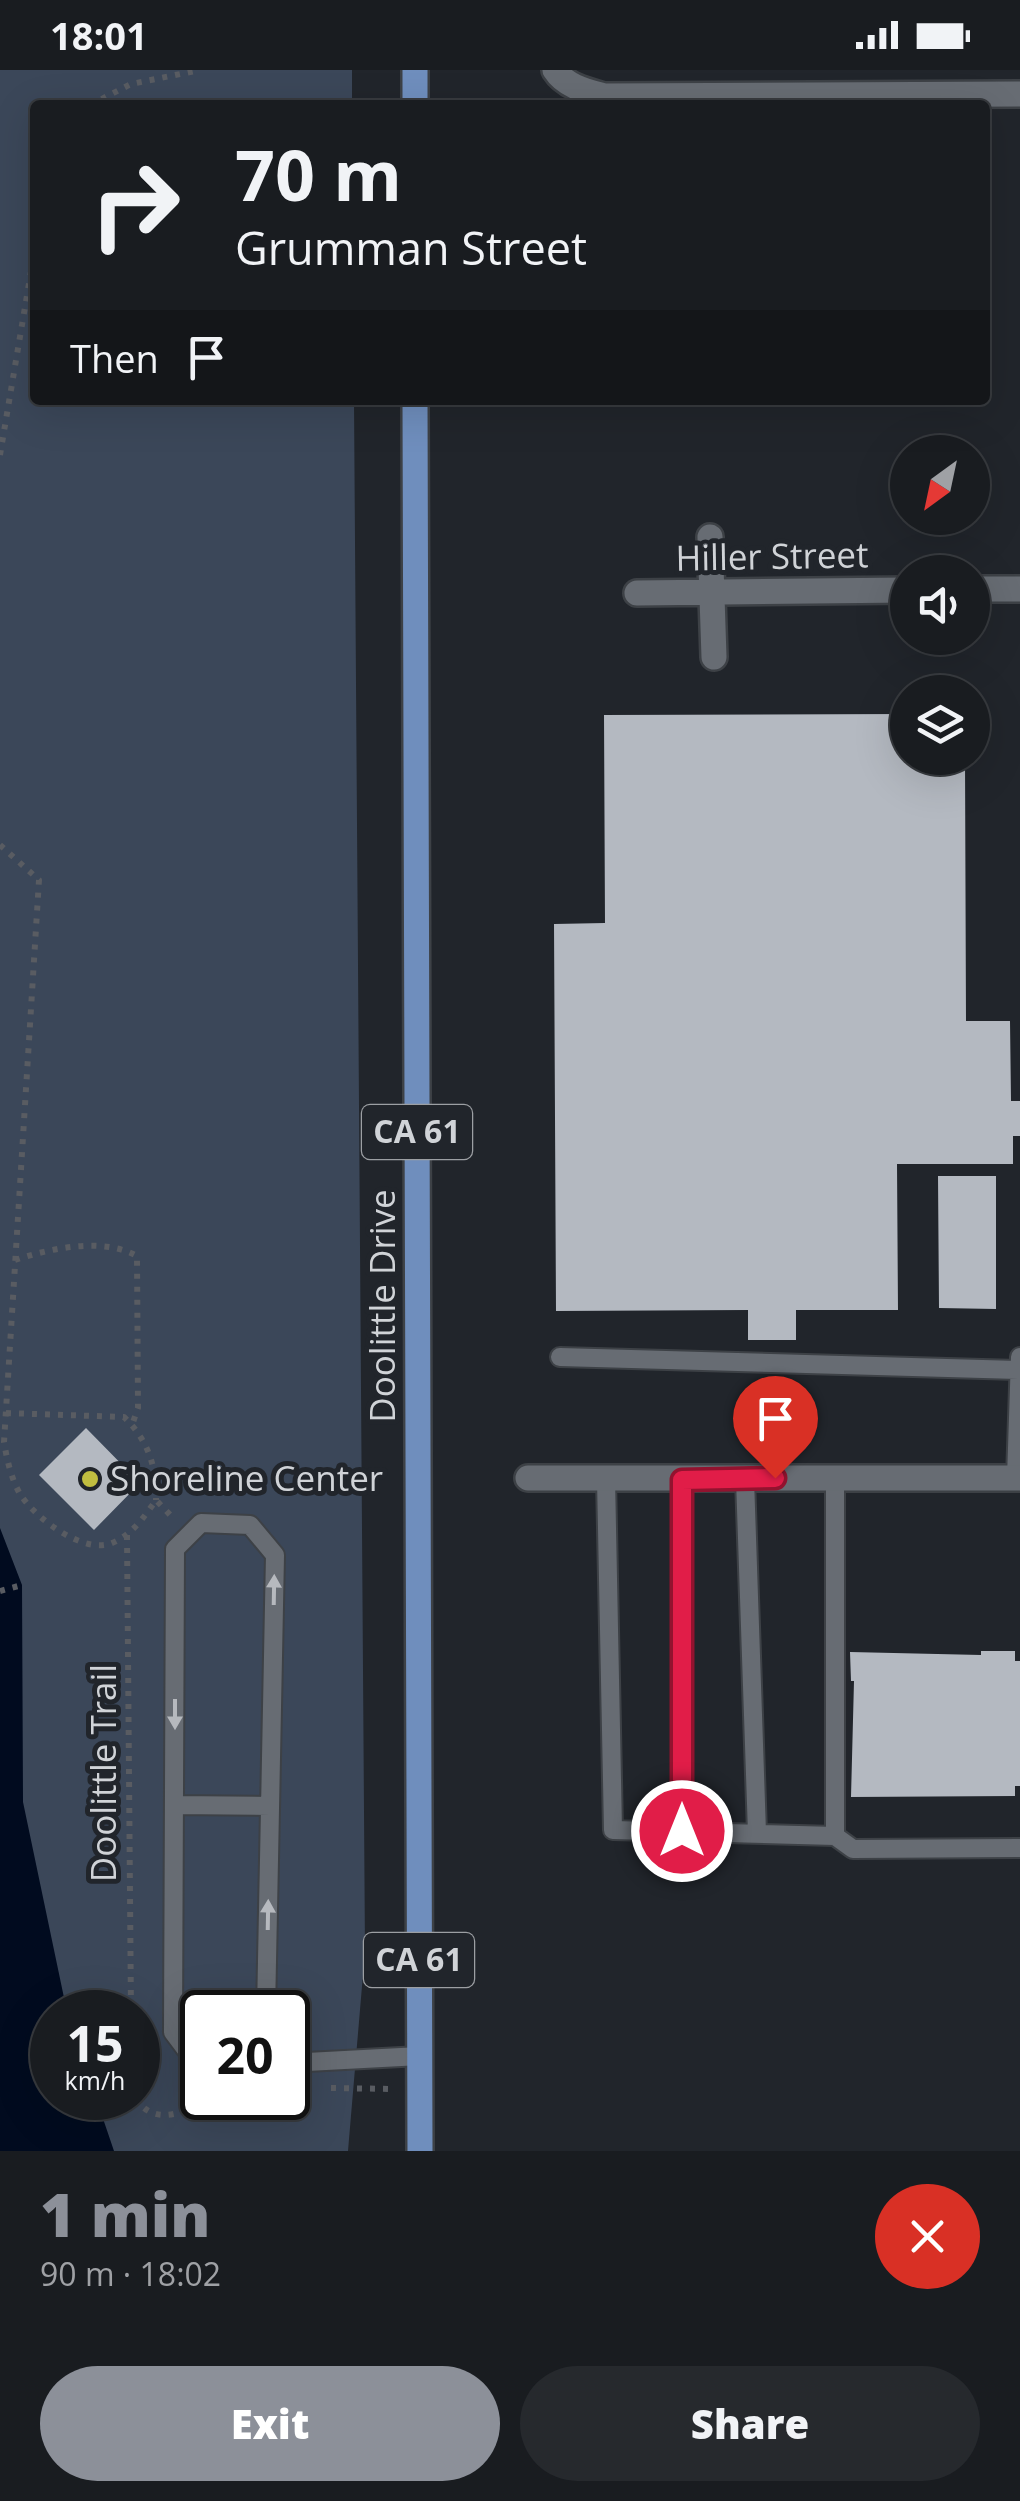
<!DOCTYPE html>
<meta charset="utf-8">
<style>
:root{--surface:#191c20;--page:#26292d;--text:#f1f3f6;--muted:#9fa1a5;--line:#373a3e;--accent:#8c9099}
body{margin:0;font-family:"Open Sans",sans-serif;background:var(--page);color:var(--text);height:100vh;display:flex;flex-direction:column;font-size:38px;white-space:nowrap}
*{box-sizing:border-box;margin:0}
p{font-size:32px;color:var(--muted)}
.icon{flex:none;width:55px;height:55px;fill:none;stroke:currentColor;stroke-width:2;stroke-linecap:round;stroke-linejoin:round}
.map{position:relative;height:2081px;overflow:hidden}
.details{display:flex;flex-direction:column;background:var(--surface);flex:1}
.details>*{flex:none}
.top-card{position:absolute;left:30px;top:30px;width:960px;height:305px;border-radius:10px;box-shadow:0 10px 40px #0002,0 0 0 2px var(--line);background:#191c20;color:var(--text);overflow:hidden}
.needle{width:65px;rotate:213deg}
.fabs{position:absolute;left:890px;top:365px;display:grid;gap:20px}
.fabs a{display:grid;place-items:center;width:100px;height:100px;border-radius:50%;background:var(--surface);box-shadow:0 10px 40px #0002,0 0 0 2px var(--line);font-size:50px}
.speed{position:absolute;left:30px;top:1920px;display:flex;gap:20px;font-size:50px;font-weight:700;text-align:center}
.speed>*{display:grid;place-content:center;width:130px;height:130px;border-radius:50%;background:var(--surface);box-shadow:0 10px 40px #0002,0 0 0 2px var(--line);line-height:1}
.speed small{font-size:25px;font-weight:400}
.speed .limit{border:5px solid #111;border-radius:15px;background:#fff;color:#111}
.pin{position:absolute;display:grid;place-items:center;width:85px;height:85px;color:#fff;margin:-102px -42px;border-radius:50% 50% 50% 0;rotate:-45deg;box-shadow:0 0 10px #0007}
.pin .icon{rotate:45deg}
.me{position:absolute;width:110px;margin:-55px;rotate:0deg;stroke-linejoin:round;filter:drop-shadow(0 0 8px #0008)}
.turn{display:flex;align-items:center;gap:35px;height:210px;padding:0 40px;font-size:45px}
.turn .icon{width:130px;height:130px;stroke-width:2.5}
.turn b{display:block;font-size:70px;line-height:85px}
.then{display:flex;align-items:center;height:95px;padding:0 40px;background:#0003;gap:20px;font-size:38px}
.round{display:grid;place-items:center;flex:none;width:105px;height:105px;border-radius:52px;background:var(--page)}
.head{display:flex;align-items:center;justify-content:space-between;height:170px;padding:0 40px}
h1{font-size:60px;font-weight:800;line-height:75px;color:var(--accent)}
.action{display:flex;gap:20px;margin-top:auto;padding:20px 40px}
.action a{flex:1;height:115px;border-radius:60px;background:var(--accent);color:#fff;font-size:40px;font-weight:800;line-height:115px;text-align:center}
.action a+a{background:var(--page);color:var(--text)}
.status{display:flex;justify-content:space-between;align-items:center;height:70px;padding:0 50px;background:var(--surface);direction:ltr}
.status svg{height:28px;fill:currentColor}
.map>svg:first-child{display:block}
.green{fill:#3b4759;fill-rule:evenodd}
.water{fill:#010b1f}
.building{fill:#b4b9c1}
.lines{fill:none;stroke-linecap:round;stroke-linejoin:round}
.service-casing{stroke:#3d4146;stroke-width:22}
.minor-casing{stroke:#3d4146;stroke-width:30}
.primary-casing{stroke:#3d4146;stroke-width:30}
.path{stroke:#595c62;stroke-width:6;stroke-dasharray:5 8;stroke-linecap:butt}
.service{stroke:#676c73;stroke-width:18}
.minor{stroke:#676c73;stroke-width:25}
.primary{stroke:#6f8ebd;stroke-width:25}
.oneway{fill:#b6b9be}
.route-casing{stroke:#92132f;stroke-width:25}
.route{stroke:#e11d48;stroke-width:18}
.poi-dot{fill:#c1be40;stroke:#21252b;stroke-width:4}
.labels{text-anchor:middle;stroke-width:10;stroke-linejoin:round;paint-order:stroke}
.shield{fill:#21252b;stroke:#9c9fa3;stroke-width:2.5}
.shield-label{font-size:32px;font-weight:bold;fill:#d0d3d7}
.street-label{font-size:35px;fill:#d0d3d7;stroke:#21252b}
.poi-label{font-size:35px;fill:#d0d3d7;stroke:#21252b;text-anchor:start}
</style>
<div class="status"><b>18:01</b><svg viewBox="0 0 49 12"><path d="M0 12V9h3v3zM5 12V6h3v6zM10 12V3h3v9zM15 12V0h3v12zM26 1h20v11H26zM47 4h2v5h-2z"/></svg></div>
<div class="map">
<svg width="1020" height="2081" viewBox="0 0 1020 2081">
<rect width="100%" height="100%" fill="#21252b"/>
<path class="green" d="M0,0H352V35H35V330H354L365,1881L348,2081H0ZM52,1942H138V2028H52ZM202,1942H288V2028H202Z"/>
<path class="water" d="M0,1458L22,1515L23,1732L67,1942H52V2028H96L114,2081H0Z"/>
<path class="building" d="M908,644V688H965L966,951H1010L1011,1031H1020V1066H1013V1094H897L898,1240H796V1270H748V1240L556,1241L554,854L605,853L604,645Z
M938,1106H996V1239L939,1238Z
M86,1358L140,1413L94,1460L39,1405Z
M981,1581H1015V1591H1020V1716H1015V1726L851,1727L854,1611H851L850,1582L981,1585Z"/>
<g class="lines">
<g class="service-casing">
<path id="service" d="M560,1287L1020,1300
M606,1408L613,1760L835,1766
M1016,1408L1020,1287
M745,1409L757,1763
M835,1409V1766L853,1779L1020,1778
M682,1410L683,1761
M174,1735L270,1736
M202,1987L191,1986L173,1962L175,1479L201,1453L250,1455L275,1485L266,1942
M288,1993L420,1986"/>
</g>
<g class="minor-casing">
<path id="minor" d="M555,0C565,16 586,21 604,26L1020,24
M710,467L714,587
M972,519H1020
M637,523L908,520
M528,1408H1020"/>
</g>
<g class="primary-casing">
<path id="primary" d="M415,0V35
M415,330L420,2081"/>
</g>
<path class="path" d="M90,35L131,14L200,0
M0,385L35,178
M0,775L39,810L4,1372C7,1390 11,1408 20,1424C35,1448 84,1485 112,1473C132,1465 145,1446 156,1430L173,1448
M15,1190C51,1178 103,1167 137,1186L138,1338L132,1355
M6,1343L124,1347C148,1370 157,1397 156,1430
M127,1465L131,1942
M0,1521L22,1515
M331,2018L394,2019
M136,2028C150,2053 179,2047 200,2032L202,2021"/>
<use href="#service" class="service"/>
<use href="#minor" class="minor"/>
<use href="#primary" class="primary"/>
</g>
<defs><path id="oneway-solid" d="M-6-.8H1V-3.2L6.5 0L1 3.2V.8H-6Z" transform="scale(2.5)"/></defs>
<g class="oneway">
<use href="#oneway-solid" transform="translate(274 1520) rotate(-89)"/>
<use href="#oneway-solid" transform="translate(175 1644) rotate(90)"/>
<use href="#oneway-solid" transform="translate(268 1845) rotate(-89)"/>
</g>
<g class="lines">
<g class="route-casing">
<path id="route" d="M682,1761V1410L775,1408"/>
</g>
<use href="#route" class="route"/>
</g>
<circle class="poi-dot" cx="90" cy="1409" r="10"/>
<g class="labels">
<g class="shield">
<rect x="362" y="1035" width="110" height="54" rx="8"/>
<rect x="364" y="1863" width="110" height="54" rx="8"/>
</g>
<g class="shield-label">
<text x="417" y="1073">CA 61</text>
<text x="419" y="1901">CA 61</text>
</g>
<g class="street-label">
<text transform="translate(772 487) rotate(-1)" y="12">Hiller Street</text>
<text transform="translate(383 1236) rotate(-90)" y="12">Doolittle Drive</text>
<text transform="translate(104 1703) rotate(-90)" y="12">Doolittle Trail</text>
</g>
<g class="poi-label">
<text x="110" y="1421">Shoreline Center</text>
</g>
</g>
</svg>
<div class="fabs">
<a><svg class="needle" viewBox="-14 -14 28 28"><path d="M0-13l5 13h-10z" fill="#e53935"/><path d="M0 13l5-13h-10z" fill="#9fa1a5"/></svg></a>
<a><svg class="icon" aria-label="sound" viewBox="0 0 24 24"><path d="M4 9h4l5-4v14l-5-4H4zM17 9q2 3 0 6"/></svg></a>
<a><svg class="icon" aria-label="layers" viewBox="0 0 24 24"><path d="M12 4l9 5-9 5-9-5zM3 14l9 5 9-5"/></svg></a>
</div>
<div class="speed"><div>15<small>km/h</small></div><div class="limit">20</div></div>
<div class="pin" style="left:775px;top:1408px;background:#d93025"><svg class="icon" aria-label="arrive" viewBox="0 0 24 24"><path d="M6 21V4h12l-3 4 3 4H6"/></svg></div>
<svg class="me" style="left:682px;top:1761px" viewBox="-20 -20 40 40"><circle r="17" fill="#e11d48" stroke="#fff" stroke-width="3"/><path d="M0-11L8 9 0 5-8 9z" fill="#fff"/></svg>
<div class="top-card">
<div class="turn"><svg class="icon" aria-label="right" viewBox="0 0 24 24"><path d="M7 20v-9h11M14 6l5 5-5 5"/></svg><div><b>70 m</b>Grumman Street</div></div>
<div class="then">Then<svg class="icon" aria-label="arrive" viewBox="0 0 24 24"><path d="M6 21V4h12l-3 4 3 4H6"/></svg></div>
</div>
</div>
<section class="details">
<div class="head"><div><h1>1 min</h1><p>90 m · 18:02</p></div><a class="round" style="background:#d93025;color:#fff"><svg class="icon" aria-label="close" viewBox="0 0 24 24"><path d="M6 6l12 12M18 6L6 18"/></svg></a></div>
<div class="action"><a>Exit</a><a>Share</a></div>
</section>
